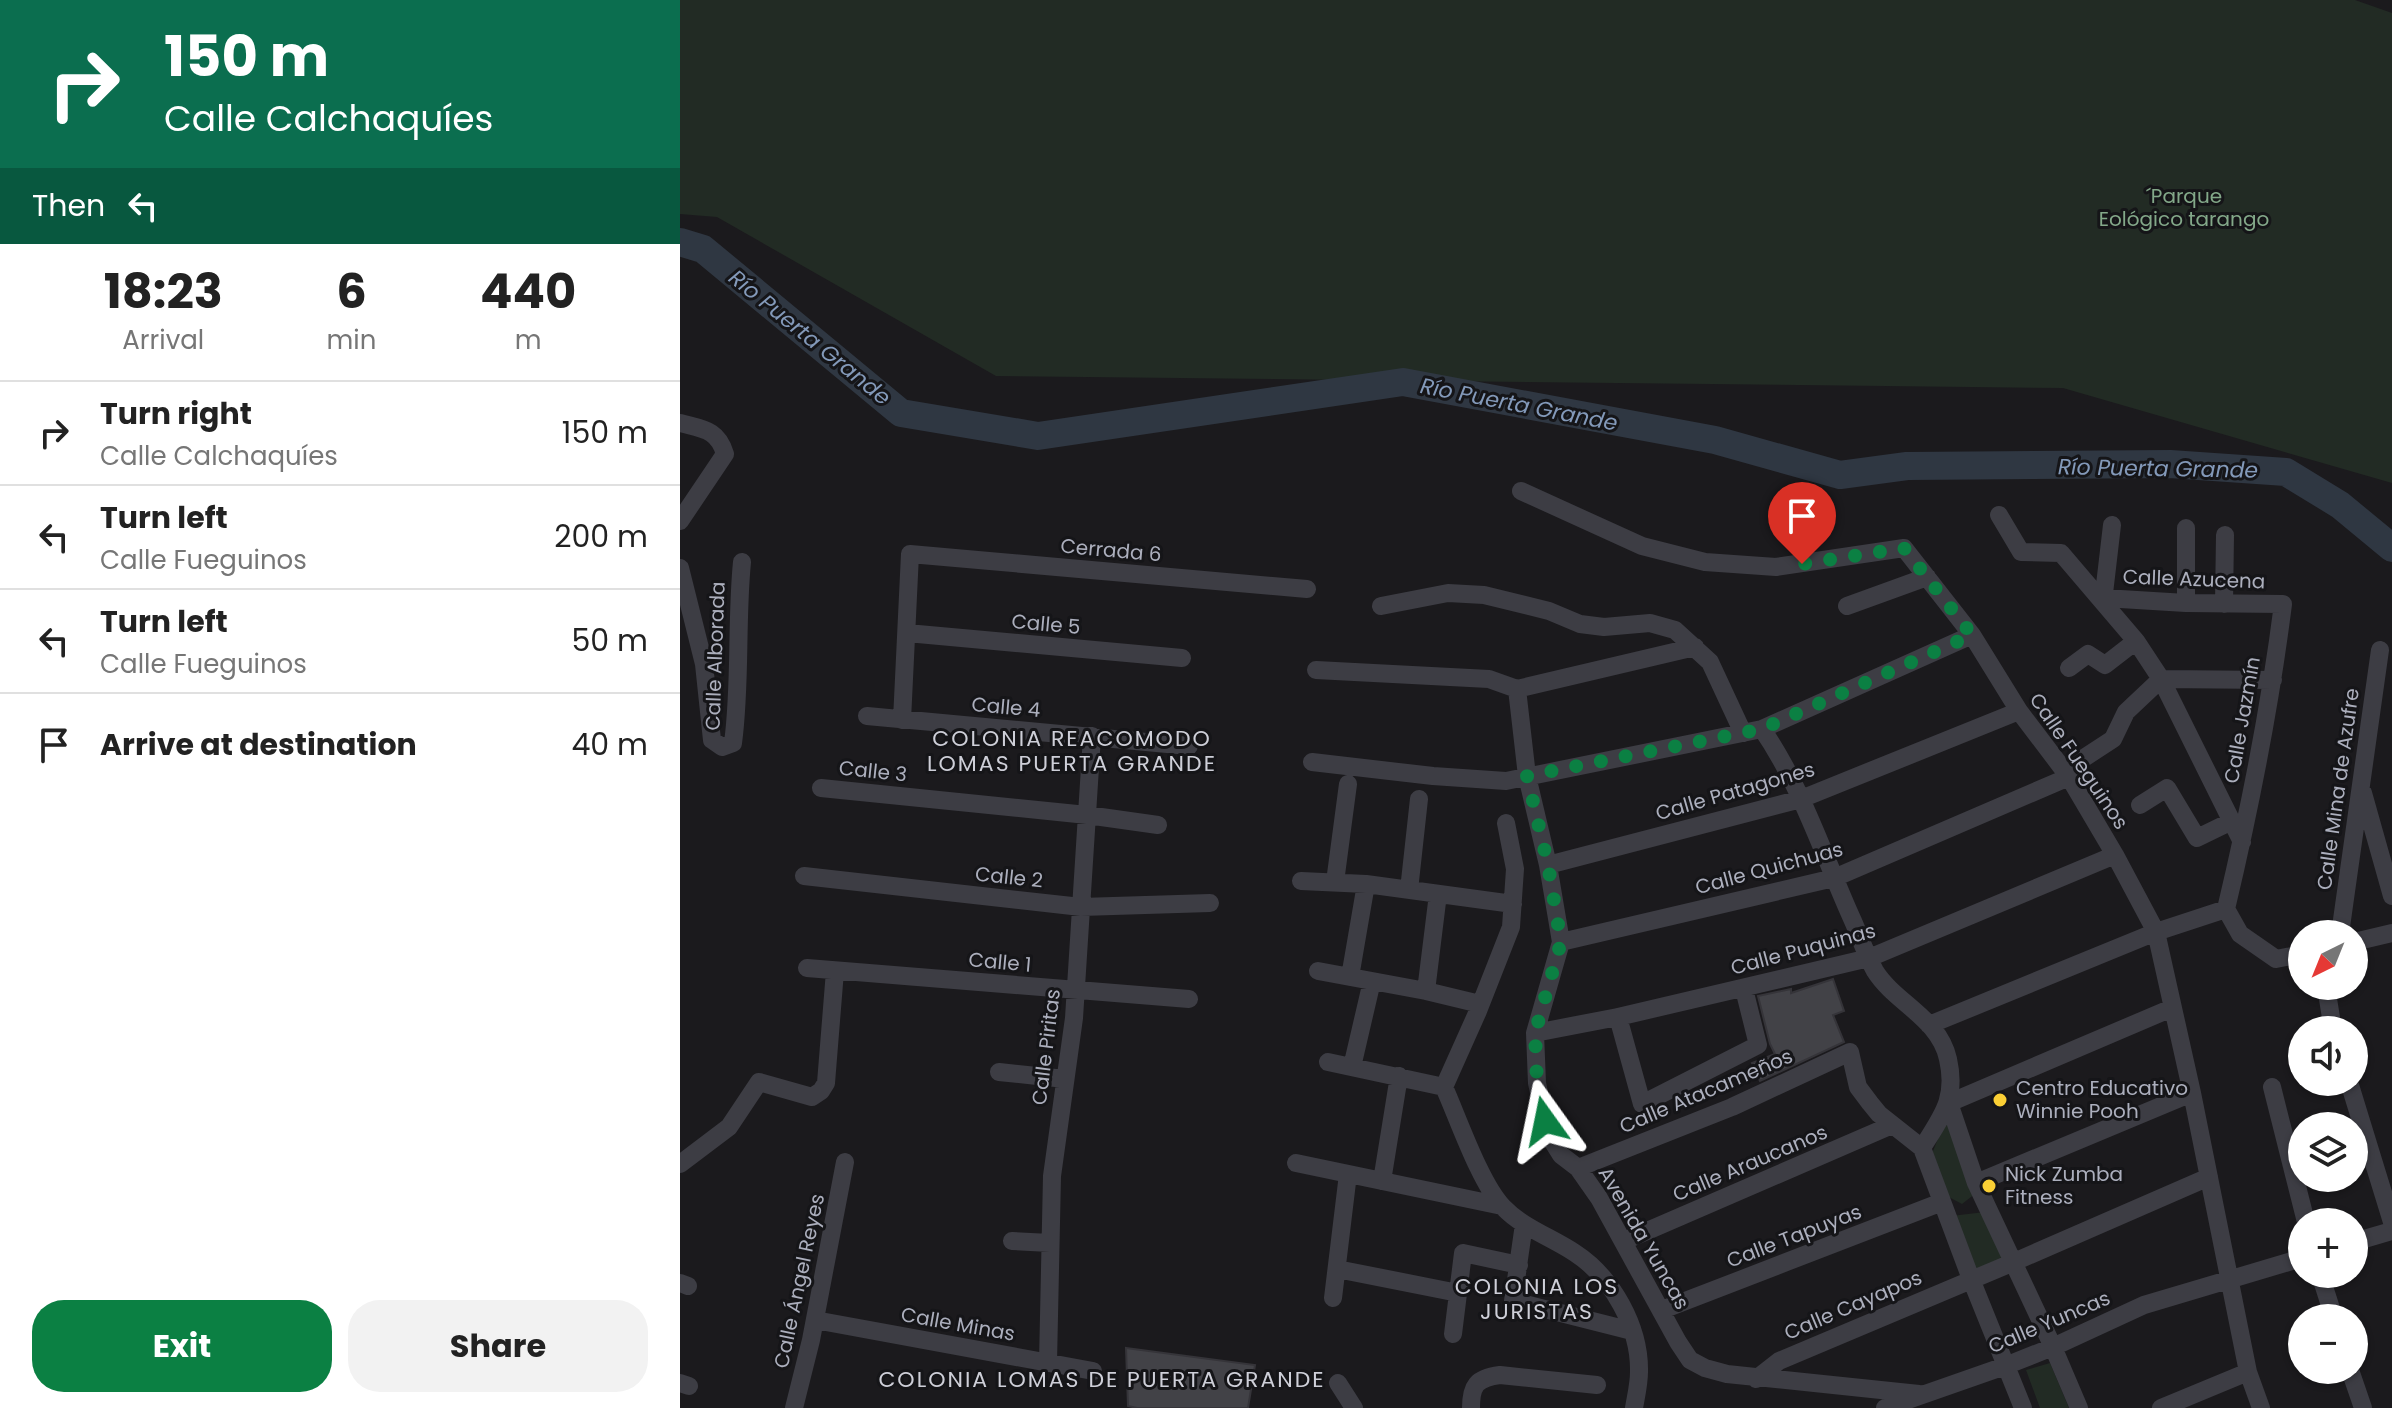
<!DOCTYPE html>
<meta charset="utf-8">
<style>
:root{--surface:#fff;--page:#f2f2f2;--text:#222;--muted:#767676;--line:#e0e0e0;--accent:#0b8043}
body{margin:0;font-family:Poppins,sans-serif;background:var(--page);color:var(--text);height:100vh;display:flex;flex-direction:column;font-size:30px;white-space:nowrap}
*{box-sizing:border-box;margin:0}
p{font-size:26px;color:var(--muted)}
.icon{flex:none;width:44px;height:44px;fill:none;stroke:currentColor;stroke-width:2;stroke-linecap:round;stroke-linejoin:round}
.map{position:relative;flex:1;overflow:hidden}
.drawer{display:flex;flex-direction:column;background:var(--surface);width:680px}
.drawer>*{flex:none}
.hud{background:#0b6e4f;color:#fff;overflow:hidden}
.needle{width:52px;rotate:223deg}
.buttons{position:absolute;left:1608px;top:920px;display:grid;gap:16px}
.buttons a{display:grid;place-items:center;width:80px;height:80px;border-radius:50%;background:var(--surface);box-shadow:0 2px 6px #0004;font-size:40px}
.pin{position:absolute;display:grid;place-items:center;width:68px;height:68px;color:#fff;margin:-82px -34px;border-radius:50% 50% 50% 0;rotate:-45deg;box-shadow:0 0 8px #0007}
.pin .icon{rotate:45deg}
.me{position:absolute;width:88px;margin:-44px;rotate:348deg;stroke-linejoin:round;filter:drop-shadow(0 0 6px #0008)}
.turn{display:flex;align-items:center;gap:28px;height:168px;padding:0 32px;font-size:36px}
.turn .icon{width:104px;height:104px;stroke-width:2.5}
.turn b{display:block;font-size:56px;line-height:68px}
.then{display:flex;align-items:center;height:76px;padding:0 32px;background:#0003;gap:16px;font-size:30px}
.eta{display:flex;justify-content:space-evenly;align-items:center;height:136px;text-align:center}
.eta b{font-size:48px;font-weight:700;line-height:56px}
.primary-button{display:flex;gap:16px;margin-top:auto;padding:16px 32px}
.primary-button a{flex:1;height:92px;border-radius:32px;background:var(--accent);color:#fff;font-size:32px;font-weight:700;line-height:92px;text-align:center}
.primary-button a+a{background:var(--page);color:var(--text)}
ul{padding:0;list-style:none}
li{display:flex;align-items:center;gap:24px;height:104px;padding:0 32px;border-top:2px solid var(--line)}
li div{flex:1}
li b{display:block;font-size:30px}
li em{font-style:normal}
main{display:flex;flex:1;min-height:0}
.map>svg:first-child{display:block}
.green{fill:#222b24}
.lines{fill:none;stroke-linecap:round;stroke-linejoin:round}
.river{stroke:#2f3742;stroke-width:28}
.building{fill:#424247;stroke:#353439;stroke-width:2}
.minor{stroke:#3d3d44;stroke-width:18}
.route{stroke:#0b8043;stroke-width:14;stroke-dasharray:0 25.2}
.poi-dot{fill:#facf35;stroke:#151518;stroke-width:3}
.labels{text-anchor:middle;stroke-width:6;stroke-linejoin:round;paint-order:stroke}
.park-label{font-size:20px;fill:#83a889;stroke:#151518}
.street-label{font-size:20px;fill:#acafbd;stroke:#151518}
.poi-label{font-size:20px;fill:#acafbd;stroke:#151518;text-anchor:start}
.water-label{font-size:22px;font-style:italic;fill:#8399b9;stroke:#151518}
.neighbourhood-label{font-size:22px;letter-spacing:2px;fill:#cecfd8;stroke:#151518}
</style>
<main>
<section class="drawer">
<div class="hud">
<div class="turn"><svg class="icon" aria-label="right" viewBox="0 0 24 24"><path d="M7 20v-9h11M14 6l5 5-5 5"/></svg><div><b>150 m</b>Calle Calchaquíes</div></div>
<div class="then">Then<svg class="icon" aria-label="left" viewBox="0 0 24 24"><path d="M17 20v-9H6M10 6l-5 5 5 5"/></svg></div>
</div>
<div class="eta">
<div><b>18:23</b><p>Arrival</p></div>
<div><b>6</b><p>min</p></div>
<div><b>440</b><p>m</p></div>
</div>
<ul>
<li><svg class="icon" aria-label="right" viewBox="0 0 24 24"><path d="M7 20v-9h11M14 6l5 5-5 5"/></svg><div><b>Turn right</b><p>Calle Calchaquíes</p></div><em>150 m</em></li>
<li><svg class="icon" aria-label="left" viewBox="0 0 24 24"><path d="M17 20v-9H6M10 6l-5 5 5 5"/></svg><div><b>Turn left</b><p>Calle Fueguinos</p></div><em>200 m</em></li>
<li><svg class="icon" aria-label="left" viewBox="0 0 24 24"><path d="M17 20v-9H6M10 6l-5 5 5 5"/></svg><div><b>Turn left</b><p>Calle Fueguinos</p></div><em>50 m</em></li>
<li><svg class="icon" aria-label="arrive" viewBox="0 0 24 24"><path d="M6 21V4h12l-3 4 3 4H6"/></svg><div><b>Arrive at destination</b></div><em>40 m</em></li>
</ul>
<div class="primary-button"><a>Exit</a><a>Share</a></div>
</section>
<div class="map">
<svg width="1712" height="1408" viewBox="0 0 1712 1408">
<rect width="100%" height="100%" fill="#1b1a1d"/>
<path class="green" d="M0,0H1675L1712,13V483L1383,388L316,376L37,217L0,214Z
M1269,1112L1296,1193L1282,1204L1267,1196L1251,1156Z
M1305,1212L1327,1261L1293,1276L1271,1216Z
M1370,1363L1389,1408H1360L1346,1370Z"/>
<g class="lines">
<path class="river" d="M0,242L23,249L221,413L358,436L723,382L1035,440L1160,475L1227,466L1490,464L1606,472L1660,505L1712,548"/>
</g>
<path class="building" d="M1153,979L1164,1011L1153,1015L1164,1042L1080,1081L1072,1063L1095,1054L1090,1044L1078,996L1111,989V993Z
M446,1348L575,1365L568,1408H457L448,1406Z"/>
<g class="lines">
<path class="minor" d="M0,423C22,429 38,429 45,454L0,521
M841,491L962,546L1025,562L1096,567L1224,548L1292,635L1339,711L1389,777L1435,855L1476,932L1512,1093L1568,1372L1581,1408
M1319,515L1341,552L1381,553L1456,641L1481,679L1562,842
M1506,528V603
M0,568L24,664L32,740L42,747L53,743C61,683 56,623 62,562
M1424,598L1506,603L1603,604C1590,707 1570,808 1546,909
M1423,602L1432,525
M1544,604L1545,535
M701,606L768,593L804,595L869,611L900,624L924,627L970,623L995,630L1030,662L1063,733
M1167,606L1247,577
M227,633L502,658
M1389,668L1408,654L1425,665L1456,641
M636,670L809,679L837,689
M1481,679L1593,680
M837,689L847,776L868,865L881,942L855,1033L857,1083L865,1121L871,1139L881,1155L898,1168L919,1198L998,1342L1010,1360L1025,1368L1047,1374L1239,1394
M837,689L1015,647
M187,716L509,746
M222,720L230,554L627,589
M1082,729C1122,787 1144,857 1173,921C1180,937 1186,955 1195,971C1215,1003 1259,1018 1268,1059C1277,1099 1262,1116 1242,1148
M632,762L753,776L826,781L1082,729L1292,635
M1384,771L1433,739L1446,712L1481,679
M141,788L407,815L478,825
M1683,793L1712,896
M1460,805L1487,788L1517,838L1552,821
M826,823L835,869L831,927L798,1011L764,1087C778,1118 800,1183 823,1207C843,1228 871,1237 895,1253C932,1277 960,1327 959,1372C959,1384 956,1396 954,1408
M868,865L1121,799L1339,711
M124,876L401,907L530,903
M621,881L686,884L833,904
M655,882L668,784
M729,890L739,799
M1546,909L1560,934L1596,959L1622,954
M1660,934L1700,650
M881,942L1154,878L1389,777
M1674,942L1712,933
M127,968L509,999
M638,971L746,991L800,1004
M670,977L686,884
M1651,986L1648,999L1653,1030
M746,991L758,894
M938,1017L962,1104L1078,1045L1064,989
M1249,1025L1476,932L1546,909
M855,1033L938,1017L1189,958L1435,855
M648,1062L764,1087
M672,1067L692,981
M319,1072L385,1079
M1669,1082L1712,1222
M1592,1087L1626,1222
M616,1163L822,1206
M0,1164L49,1127L79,1082L132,1097L141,1091L146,1083L155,971
M898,1168L1052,1107L1170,1052L1178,1087L1190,1103L1199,1114L1242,1148L1291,1279L1343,1408
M702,1181L719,1076
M1296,1183L1512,1093
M844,1224L833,1301L952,1331
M332,1241L370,1243
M944,1241L1212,1125
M1674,1242L1712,1231
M657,1269L778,1293
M1640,1274L1654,1318
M0,1283L8,1286
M653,1298L668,1174
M982,1310L1262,1202
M135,1320L413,1371
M773,1334L783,1253L839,1265
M368,1363L372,1176L394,1018L412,736
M1670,1370L1683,1408
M1076,1379L1099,1361L1334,1262L1529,1177
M0,1383L9,1386
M658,1383L674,1408
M114,1408L131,1340L165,1162
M791,1408C791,1386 796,1378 820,1375L917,1385
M1205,1408L1325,1366L1373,1347L1464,1305L1622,1258
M1399,1408L1373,1347L1296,1183L1269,1103L1492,1008
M1481,1408L1568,1372"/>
</g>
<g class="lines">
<path class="route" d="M865,1121L857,1083L855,1033L881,942L868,865L847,776L1082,729L1292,635L1224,548L1122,564"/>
</g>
<g class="poi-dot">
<circle cx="1320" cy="1100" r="8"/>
<circle cx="1309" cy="1186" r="8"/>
</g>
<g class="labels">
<g class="park-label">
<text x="1504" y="203">´Parque<tspan x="1504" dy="23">Eológico tarango</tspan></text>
</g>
<g class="street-label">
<text transform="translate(431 550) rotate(5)" y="7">Cerrada 6</text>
<text transform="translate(1514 579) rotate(2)" y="7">Calle Azucena</text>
<text transform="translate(366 624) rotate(5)" y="7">Calle 5</text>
<text transform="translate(35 656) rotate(-88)" y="7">Calle Alborada</text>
<text transform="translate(326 707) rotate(5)" y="7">Calle 4</text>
<text transform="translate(1562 720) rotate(-80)" y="7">Calle Jazmín</text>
<text transform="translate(1399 761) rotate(56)" y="7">Calle Fueguinos</text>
<text transform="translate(193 771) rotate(6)" y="7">Calle 3</text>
<text transform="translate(1658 789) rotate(-82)" y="7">Calle Mina de Azufre</text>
<text transform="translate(1055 791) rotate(-16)" y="7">Calle Patagones</text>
<text transform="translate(1089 868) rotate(-15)" y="7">Calle Quichuas</text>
<text transform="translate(329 877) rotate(6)" y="7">Calle 2</text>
<text transform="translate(1123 949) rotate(-15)" y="7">Calle Puquinas</text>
<text transform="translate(320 962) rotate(5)" y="7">Calle 1</text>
<text transform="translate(366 1047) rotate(-83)" y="7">Calle Piritas</text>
<text transform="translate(1026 1091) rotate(-23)" y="7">Calle Atacameños</text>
<text transform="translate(1070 1163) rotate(-23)" y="7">Calle Araucanos</text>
<text transform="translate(1114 1236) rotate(-21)" y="7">Calle Tapuyas</text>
<text transform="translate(964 1238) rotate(60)" y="7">Avenida Yuncas</text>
<text transform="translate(119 1281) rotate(-78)" y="7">Calle Ángel Reyes</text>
<text transform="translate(1173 1305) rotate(-23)" y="7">Calle Cayapos</text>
<text transform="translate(1369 1322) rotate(-23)" y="7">Calle Yuncas</text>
<text transform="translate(278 1324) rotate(10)" y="7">Calle Minas</text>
</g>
<g class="poi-label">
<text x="1336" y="1095">Centro Educativo<tspan x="1336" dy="23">Winnie Pooh</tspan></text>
<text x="1325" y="1181">Nick Zumba<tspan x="1325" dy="23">Fitness</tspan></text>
</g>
<g class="water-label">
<text transform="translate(130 337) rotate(39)" y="8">Río Puerta Grande</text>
<text transform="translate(839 404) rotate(11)" y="8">Río Puerta Grande</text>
<text transform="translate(1478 468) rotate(1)" y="8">Río Puerta Grande</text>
</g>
<g class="neighbourhood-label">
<text x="392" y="746">COLONIA REACOMODO<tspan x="392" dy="25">LOMAS PUERTA GRANDE</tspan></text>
<text x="857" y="1294">COLONIA LOS<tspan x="857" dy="25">JURISTAS</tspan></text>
<text x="422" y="1387">COLONIA LOMAS DE PUERTA GRANDE</text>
</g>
</g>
</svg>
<div class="buttons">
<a><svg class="needle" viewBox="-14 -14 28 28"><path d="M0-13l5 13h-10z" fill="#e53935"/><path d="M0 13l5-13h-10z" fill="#767676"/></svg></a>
<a><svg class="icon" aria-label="sound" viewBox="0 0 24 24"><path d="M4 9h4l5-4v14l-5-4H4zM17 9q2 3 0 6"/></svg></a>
<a><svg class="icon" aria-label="layers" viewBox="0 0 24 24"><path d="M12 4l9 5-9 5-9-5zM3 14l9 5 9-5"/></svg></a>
<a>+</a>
<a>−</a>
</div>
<div class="pin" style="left:1122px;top:564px;background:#d93025"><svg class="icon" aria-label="arrive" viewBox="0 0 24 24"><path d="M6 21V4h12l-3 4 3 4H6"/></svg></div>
<svg class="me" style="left:865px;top:1121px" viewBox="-20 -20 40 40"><path d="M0-17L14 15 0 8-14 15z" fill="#0b8043" stroke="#fff" stroke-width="4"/></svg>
</div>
</main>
